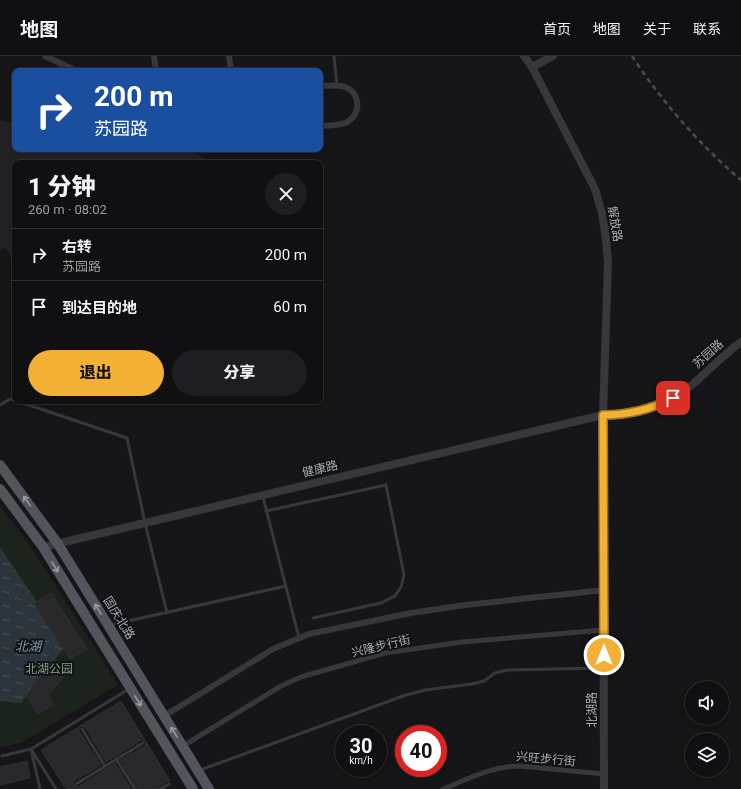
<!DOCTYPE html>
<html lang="zh">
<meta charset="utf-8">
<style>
:root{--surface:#101012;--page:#1e1e20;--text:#f1f3f6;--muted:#9c9d9f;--line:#303032;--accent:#f2b134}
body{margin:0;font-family:Roboto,"Noto Sans SC",sans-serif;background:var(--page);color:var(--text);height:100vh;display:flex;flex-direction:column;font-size:15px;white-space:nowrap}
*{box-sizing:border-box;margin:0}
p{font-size:13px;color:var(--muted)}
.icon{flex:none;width:22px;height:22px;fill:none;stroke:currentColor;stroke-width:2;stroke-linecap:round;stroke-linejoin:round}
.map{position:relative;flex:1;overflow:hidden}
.side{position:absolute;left:12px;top:104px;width:311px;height:244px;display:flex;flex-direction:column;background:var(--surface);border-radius:8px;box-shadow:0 2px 6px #0003,0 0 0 1px var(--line)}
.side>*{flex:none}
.hud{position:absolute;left:12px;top:12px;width:311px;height:84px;border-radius:8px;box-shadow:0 2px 6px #0003,0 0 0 1px var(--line);background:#1a4fa0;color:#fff;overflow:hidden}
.fabs{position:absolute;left:685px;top:625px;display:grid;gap:8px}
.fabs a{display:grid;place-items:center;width:44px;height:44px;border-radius:50%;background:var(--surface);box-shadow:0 2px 6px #0003,0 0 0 1px var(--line);font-size:20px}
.speed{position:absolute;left:335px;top:669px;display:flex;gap:8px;font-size:20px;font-weight:700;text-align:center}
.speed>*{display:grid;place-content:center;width:52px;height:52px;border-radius:50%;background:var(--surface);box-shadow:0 2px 6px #0003,0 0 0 1px var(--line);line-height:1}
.speed small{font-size:10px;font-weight:400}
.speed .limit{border:6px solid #d22;background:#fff;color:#111}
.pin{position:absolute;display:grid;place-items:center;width:34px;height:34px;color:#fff;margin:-17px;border-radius:8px;box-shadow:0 2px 6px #0006}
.me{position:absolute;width:44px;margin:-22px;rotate:0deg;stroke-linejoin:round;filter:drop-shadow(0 0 3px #0008)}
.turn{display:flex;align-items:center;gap:14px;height:84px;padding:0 16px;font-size:18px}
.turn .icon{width:52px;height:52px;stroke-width:2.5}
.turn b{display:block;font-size:28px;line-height:34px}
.round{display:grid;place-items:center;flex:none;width:42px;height:42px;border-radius:21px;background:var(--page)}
.headline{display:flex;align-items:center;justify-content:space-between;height:68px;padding:0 16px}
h1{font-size:24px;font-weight:800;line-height:30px}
.primary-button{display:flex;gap:8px;margin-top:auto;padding:8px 16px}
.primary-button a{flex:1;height:46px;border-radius:24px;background:var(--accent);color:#111;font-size:16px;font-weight:800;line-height:46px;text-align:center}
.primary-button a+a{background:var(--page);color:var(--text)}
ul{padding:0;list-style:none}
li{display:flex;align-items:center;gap:12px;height:52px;padding:0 16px;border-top:1px solid var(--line)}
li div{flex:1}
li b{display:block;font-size:15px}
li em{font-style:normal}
header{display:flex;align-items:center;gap:24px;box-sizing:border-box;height:56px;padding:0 20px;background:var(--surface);border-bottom:1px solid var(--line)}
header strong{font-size:19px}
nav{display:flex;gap:22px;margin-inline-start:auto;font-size:14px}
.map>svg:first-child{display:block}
.built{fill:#222225}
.park{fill:#1c231d}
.water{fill:url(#water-ripples)}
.building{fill:#29292c;stroke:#303034}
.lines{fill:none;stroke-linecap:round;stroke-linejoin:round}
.service{stroke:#37383d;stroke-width:3}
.pedestrian{stroke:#37383d;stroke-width:5}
.minor{stroke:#37383d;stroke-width:6}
.tertiary{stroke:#37383d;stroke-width:8}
.primary{stroke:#53555c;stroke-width:10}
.rail{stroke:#4a4c52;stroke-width:2.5;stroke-dasharray:5 4;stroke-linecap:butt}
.oneway{stroke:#979ba6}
.route-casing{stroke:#9d7322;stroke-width:10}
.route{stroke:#f2b134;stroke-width:7}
.labels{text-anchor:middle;stroke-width:4;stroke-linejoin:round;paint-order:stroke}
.street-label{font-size:12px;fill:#a8adb8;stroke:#111113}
.park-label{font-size:12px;fill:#7fa381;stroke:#111113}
.water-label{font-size:13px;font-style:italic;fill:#7f9bb3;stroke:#111113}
</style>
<header>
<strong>地图</strong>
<nav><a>首页</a><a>地图</a><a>关于</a><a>联系</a></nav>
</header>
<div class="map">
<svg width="741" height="733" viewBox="0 0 741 733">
<defs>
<pattern id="water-ripples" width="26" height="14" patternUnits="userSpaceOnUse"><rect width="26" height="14" fill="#2c353c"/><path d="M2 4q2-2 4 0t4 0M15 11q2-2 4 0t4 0" fill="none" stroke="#485056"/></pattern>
</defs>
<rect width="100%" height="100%" fill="#161618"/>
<path class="built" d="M0,60L1,65L15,67V93H189L211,107H15V211L6,192L0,193Z"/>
<path class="park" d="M0,450L33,494L118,629L23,686L0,692Z"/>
<path class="water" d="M0,491L37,546L34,548L63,593L21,647L0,645Z"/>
<path class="building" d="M51,537L87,593L70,603L34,548Z
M53,604L68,615L48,640L53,648L38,658L26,639Z
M121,645L170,725H168L159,730L157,733H138L120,704L145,690L146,687L145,685L141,684L106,706L85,671L82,670L79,672V675L101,709L74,725L73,728L74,730L78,731L115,707L131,733H68L64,730L41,694Z
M27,705L30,722L0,729V711Z"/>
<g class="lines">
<path class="service" d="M334,0L337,30
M17,345L127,382L145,467L167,557
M0,349L10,343L15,344
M263,441L299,582
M266,455L386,429L404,519L401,531L395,540L381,547L313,562
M110,569L286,530
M82,673L105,710
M2,700L31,693L40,733
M116,703L135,733
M200,714L406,639L425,634L472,628L484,625L495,617L507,614L602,612
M76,728L143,687
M56,733L31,693L129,633
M160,733L169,728"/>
<path class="pedestrian" d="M183,690L281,630L301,621L385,597L462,586L604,574
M443,733C468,723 493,710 520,710L604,718"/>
<path class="minor" d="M45,0L77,15
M154,0L156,15
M229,0L231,15
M320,30C328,30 337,28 345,31C362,37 361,61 345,67C337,70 328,69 320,70
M164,660L273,593L309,578L411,557L465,549L604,534"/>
<path class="tertiary" d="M524,0L532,11L595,133L602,157L606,183L608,206L603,359L604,733
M532,11L553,0
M43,491L603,359C636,359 667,350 692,329C708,315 723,299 741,286"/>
<path class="primary" d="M0,409L58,488L209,733
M0,433L43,491L193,733"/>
<path class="rail" d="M632,0C662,46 700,89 741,124"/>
</g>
<defs><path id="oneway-shaft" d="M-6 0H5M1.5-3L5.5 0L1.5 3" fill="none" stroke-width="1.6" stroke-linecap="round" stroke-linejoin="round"/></defs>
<g class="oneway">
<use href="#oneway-shaft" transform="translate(27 445) rotate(-126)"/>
<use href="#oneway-shaft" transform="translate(55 511) rotate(58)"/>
<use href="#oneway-shaft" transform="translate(98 553) rotate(-122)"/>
<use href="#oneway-shaft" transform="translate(138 645) rotate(58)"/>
<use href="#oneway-shaft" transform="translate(174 676) rotate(-122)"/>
</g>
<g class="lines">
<g class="route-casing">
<path id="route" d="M604,599L603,359C628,359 650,354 673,342"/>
</g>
<use href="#route" class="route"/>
</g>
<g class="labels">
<g class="street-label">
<text transform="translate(615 168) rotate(80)" y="4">解放路</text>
<text transform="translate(708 298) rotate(-42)" y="4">苏园路</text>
<text transform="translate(320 413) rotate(-13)" y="4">健康路</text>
<text transform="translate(119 562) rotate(58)" y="4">国庆北路</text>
<text transform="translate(381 590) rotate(-13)" y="4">兴隆步行街</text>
<text transform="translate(592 654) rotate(-90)" y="4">北湖路</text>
<text transform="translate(546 703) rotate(5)" y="4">兴旺步行街</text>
</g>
<g class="park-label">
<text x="49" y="617">北湖公园</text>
</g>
<g class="water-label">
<text x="28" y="595">北湖</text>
</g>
</g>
</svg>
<div class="fabs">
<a><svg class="icon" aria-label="sound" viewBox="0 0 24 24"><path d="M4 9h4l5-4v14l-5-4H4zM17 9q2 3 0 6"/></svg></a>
<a><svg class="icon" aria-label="layers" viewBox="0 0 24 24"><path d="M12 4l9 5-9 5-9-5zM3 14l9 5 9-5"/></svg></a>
</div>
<div class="speed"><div>30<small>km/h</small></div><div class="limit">40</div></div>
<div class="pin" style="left:673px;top:342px;background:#d93025"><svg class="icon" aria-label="arrive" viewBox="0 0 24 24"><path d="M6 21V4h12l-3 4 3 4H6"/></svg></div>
<svg class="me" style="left:604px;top:599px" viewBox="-20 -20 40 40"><circle r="17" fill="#f2b134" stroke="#fff" stroke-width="3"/><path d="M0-11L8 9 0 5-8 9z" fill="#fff"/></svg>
<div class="hud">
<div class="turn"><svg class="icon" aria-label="right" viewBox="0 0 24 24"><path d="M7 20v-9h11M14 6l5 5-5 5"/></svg><div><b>200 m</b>苏园路</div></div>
</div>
<section class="side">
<div class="headline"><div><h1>1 分钟</h1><p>260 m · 08:02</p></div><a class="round"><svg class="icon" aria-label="close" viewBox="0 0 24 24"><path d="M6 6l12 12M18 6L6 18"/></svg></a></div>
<ul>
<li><svg class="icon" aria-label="right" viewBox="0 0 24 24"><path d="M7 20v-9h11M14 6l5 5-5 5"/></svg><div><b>右转</b><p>苏园路</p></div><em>200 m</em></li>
<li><svg class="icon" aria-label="arrive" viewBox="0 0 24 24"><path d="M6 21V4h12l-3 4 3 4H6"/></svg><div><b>到达目的地</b></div><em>60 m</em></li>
</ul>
<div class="primary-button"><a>退出</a><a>分享</a></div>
</section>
</div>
